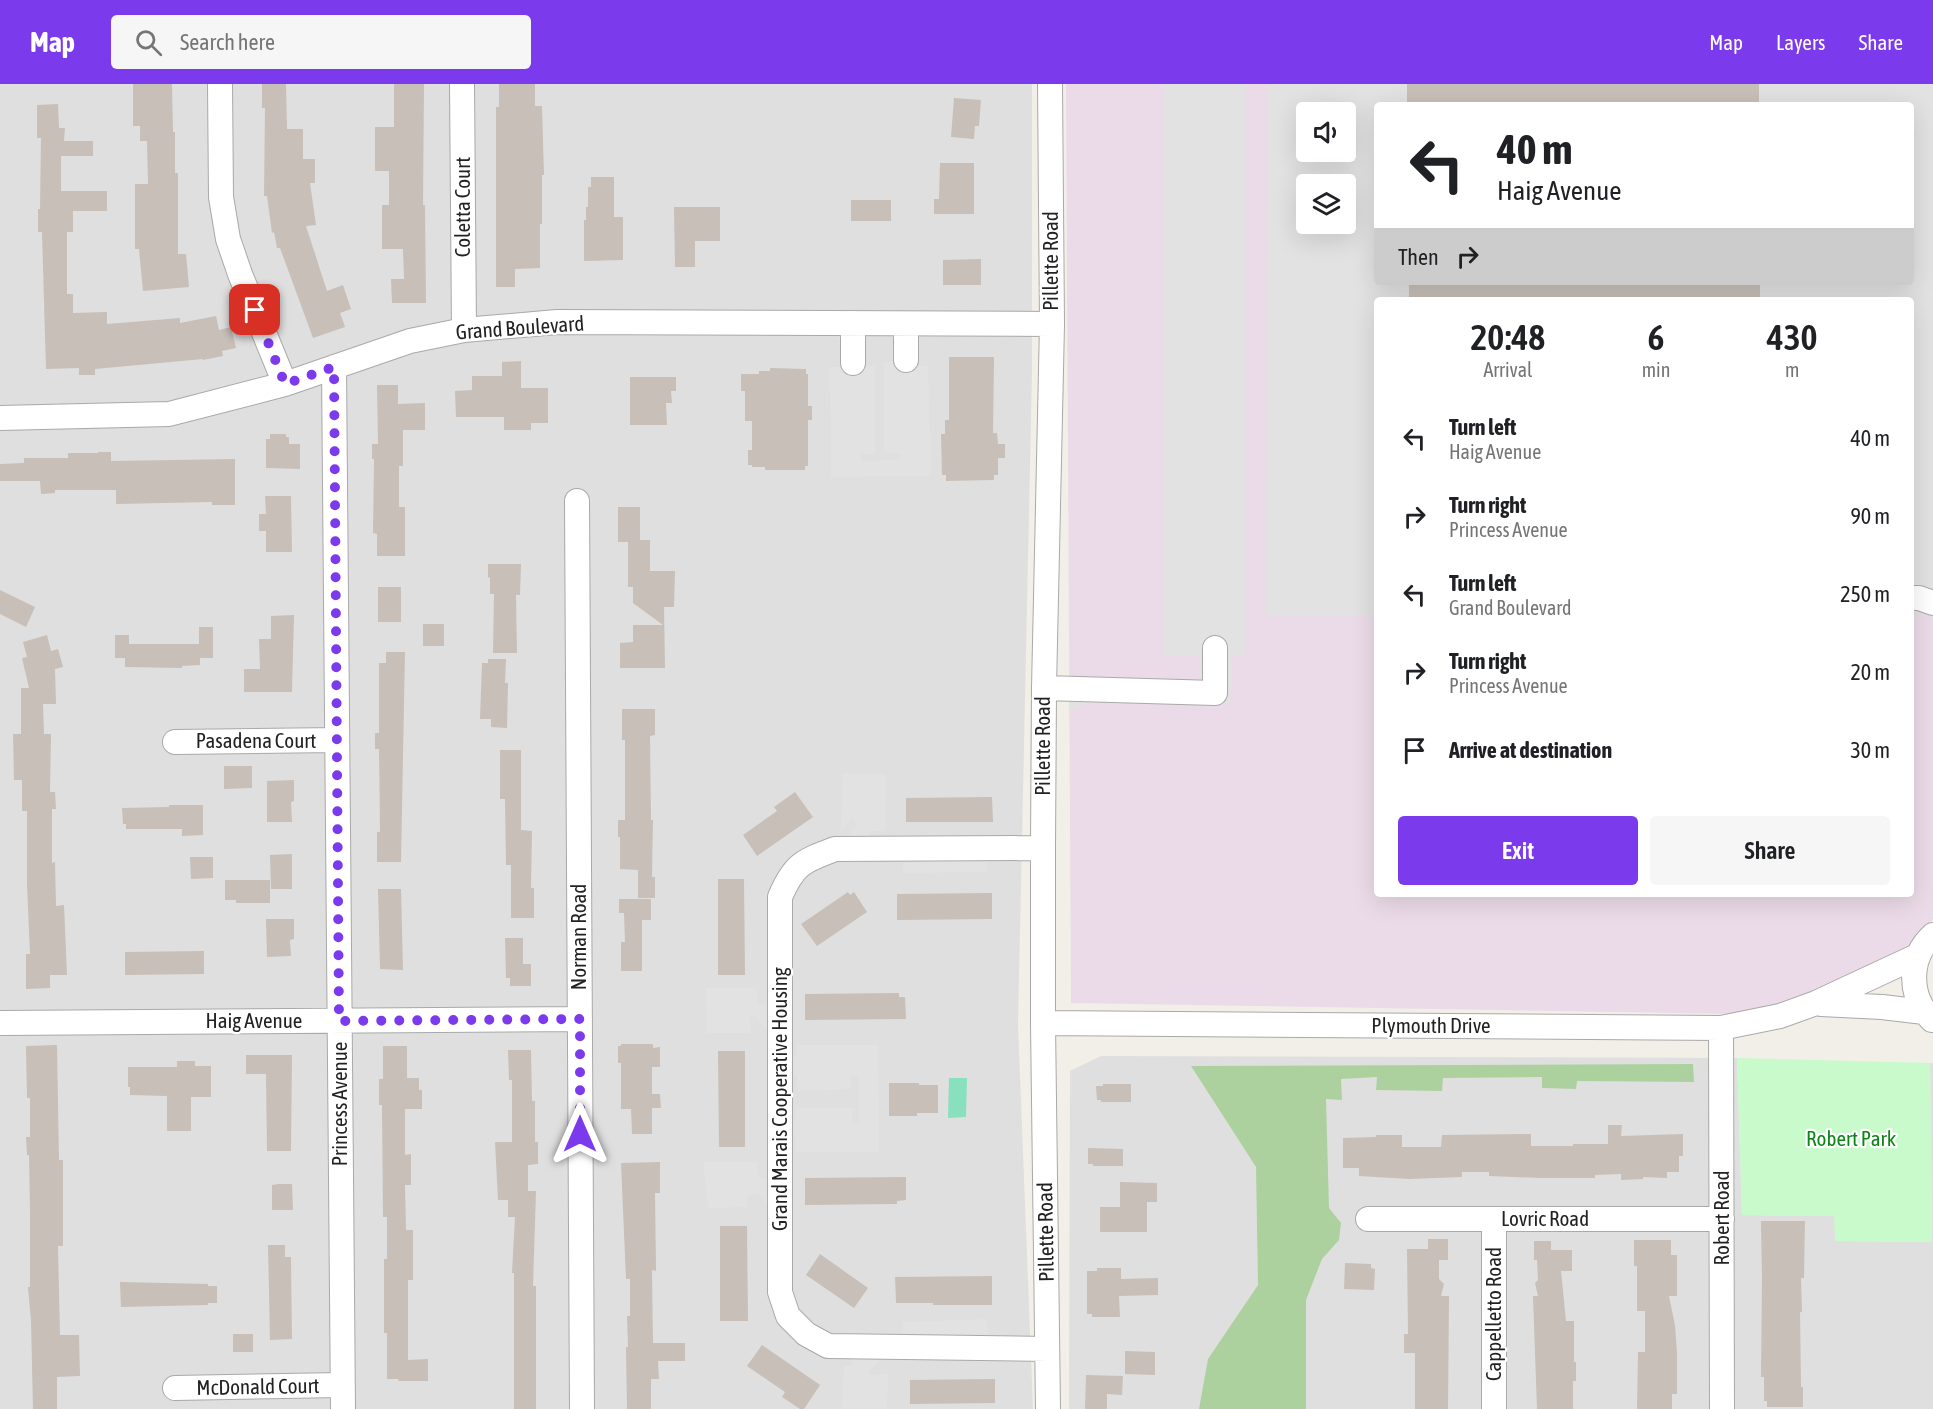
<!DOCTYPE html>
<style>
:root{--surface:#fff;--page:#f6f6f6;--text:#202124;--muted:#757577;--accent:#7c3aed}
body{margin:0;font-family:"Asap Condensed",sans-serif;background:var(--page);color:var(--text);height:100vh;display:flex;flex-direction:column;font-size:22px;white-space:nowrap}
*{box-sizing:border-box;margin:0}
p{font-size:20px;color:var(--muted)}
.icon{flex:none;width:33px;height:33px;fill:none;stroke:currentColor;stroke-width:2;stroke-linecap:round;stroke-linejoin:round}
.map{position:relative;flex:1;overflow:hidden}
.side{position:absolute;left:1374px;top:213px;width:540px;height:600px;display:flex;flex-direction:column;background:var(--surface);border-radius:6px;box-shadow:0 6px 24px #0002}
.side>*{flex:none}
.hud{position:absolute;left:1374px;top:18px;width:540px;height:183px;border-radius:6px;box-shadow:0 6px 24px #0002;background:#fff;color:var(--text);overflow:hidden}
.fabs{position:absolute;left:1296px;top:18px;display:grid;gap:12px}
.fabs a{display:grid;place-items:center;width:60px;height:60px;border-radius:6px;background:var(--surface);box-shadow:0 6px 24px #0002;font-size:30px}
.pin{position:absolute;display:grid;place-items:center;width:51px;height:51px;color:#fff;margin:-26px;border-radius:12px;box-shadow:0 3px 9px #0006}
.me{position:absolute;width:66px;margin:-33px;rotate:0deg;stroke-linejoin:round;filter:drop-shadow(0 0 4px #0008)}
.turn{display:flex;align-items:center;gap:21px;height:126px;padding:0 24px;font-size:27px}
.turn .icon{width:78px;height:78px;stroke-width:2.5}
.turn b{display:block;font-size:42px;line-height:51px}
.then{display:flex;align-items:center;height:57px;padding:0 24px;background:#0003;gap:12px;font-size:22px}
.eta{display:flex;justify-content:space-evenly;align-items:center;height:102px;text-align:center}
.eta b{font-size:36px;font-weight:600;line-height:42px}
.button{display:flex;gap:12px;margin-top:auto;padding:12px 24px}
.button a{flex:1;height:69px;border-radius:6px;background:var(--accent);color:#fff;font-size:24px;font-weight:600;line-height:69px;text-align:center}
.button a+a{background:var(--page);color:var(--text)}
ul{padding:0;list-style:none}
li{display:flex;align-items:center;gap:18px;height:78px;padding:0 24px}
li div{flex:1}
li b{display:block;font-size:22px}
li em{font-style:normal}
header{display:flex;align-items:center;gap:36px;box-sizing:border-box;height:84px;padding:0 30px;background:var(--accent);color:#fff}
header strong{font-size:28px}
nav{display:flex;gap:33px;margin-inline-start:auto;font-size:21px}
.search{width:420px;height:54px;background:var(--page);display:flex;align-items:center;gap:15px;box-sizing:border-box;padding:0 21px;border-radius:6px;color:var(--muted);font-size:22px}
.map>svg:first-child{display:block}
.residential{fill:#e0dfdf}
.industrial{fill:#ebdbe8;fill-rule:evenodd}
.forest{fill:#add19e}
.park{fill:#c8facc}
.pitch{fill:#88e0be}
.parking{fill:#e2e2e2;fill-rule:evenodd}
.building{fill:#c7bfb8}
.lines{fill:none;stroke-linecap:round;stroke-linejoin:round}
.minor-casing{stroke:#a9a9a9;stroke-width:26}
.minor{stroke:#fff;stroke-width:24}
.route{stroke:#7c3aed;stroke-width:10;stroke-dasharray:0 18}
.labels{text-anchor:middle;stroke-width:4.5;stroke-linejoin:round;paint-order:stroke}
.street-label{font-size:21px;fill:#222;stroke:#fff}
.park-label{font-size:21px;fill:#0c8416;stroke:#fff}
</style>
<header>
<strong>Map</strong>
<div class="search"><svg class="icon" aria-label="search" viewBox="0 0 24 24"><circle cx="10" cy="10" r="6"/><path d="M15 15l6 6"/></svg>Search here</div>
<nav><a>Map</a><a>Layers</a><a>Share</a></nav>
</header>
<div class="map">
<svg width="1933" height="1325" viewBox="0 0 1933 1325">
<rect width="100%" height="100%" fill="#f2efe9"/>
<path class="residential" d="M0,0H1032V289L1018,940L1033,1325H0Z
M1101,972L1737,974L1742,1131L1835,1132V1157L1932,1158L1930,979H1933V1325H1069L1070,987Z"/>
<path class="industrial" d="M1066,0H1933V835L1909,864L1779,923L1732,930L1071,919ZM1377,21H1911V198H1377ZM1306,28H1346V68H1306ZM1306,100H1346V140H1306ZM1377,216H1911V810H1377Z"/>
<path class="forest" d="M1693,980L1694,998L1577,997L1576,1005L1542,1004V993L1443,994L1442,1007L1376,1006L1377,993L1341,995L1342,1016L1326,1015L1329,1124L1341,1139L1339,1156L1322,1175L1306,1216V1325H1199L1208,1275L1258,1201L1256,1083L1191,982Z"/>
<path class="park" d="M1737,974L1930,979L1932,1158L1835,1157L1834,1132L1742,1131Z"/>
<path class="pitch" d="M949,994H967L966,1033L948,1034Z"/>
<path class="parking" d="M1164,0H1246V571H1232L1230,620L1084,618L1069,629V590L1082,599L1201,596L1200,572L1163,571Z
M1267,0H1407V21H1377V198H1409V216H1377V532H1266ZM1306,28H1346V68H1306ZM1306,100H1346V140H1306Z
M1759,0H1933V530H1911V216H1760V198H1911V21H1759Z
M837,251L867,252L859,261L861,282H875V370H861V377L900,376V370L884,368V278L896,277L897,255L893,252L921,253L915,257L914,282H928L931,392L831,393L830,283H844V265Z
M843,689L886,690L885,747H871L869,750L872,756L848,751L857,741L853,735L841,745Z
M987,773L986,788L903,789V774Z
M706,904H756L758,920H764L766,918L770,949L755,932L750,934L751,949H707Z
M797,961H878L879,1068H796V1053L791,1054L792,1036H796V1024H853L852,1037L859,1038V991L851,992V1005L797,1007V991H790L792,972H797Z
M703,1078H757L758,1093L769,1096V1124L758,1109L747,1112V1123L708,1124Z
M987,1235L988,1248L991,1252L903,1253V1238Z
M852,1271H885L868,1288L869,1291L888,1290L887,1325H842L844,1282H852Z"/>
<path class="building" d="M133,0H172L173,48H175V89H178V170H186L189,203L143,207L139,165H135V100H148L147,57H140V42H133Z
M262,0H286L287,45H303V75H315V99H310L316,141L306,142L327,207L343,201L351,225L340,229L345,243L313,254L280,164H277L274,148L272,149L267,112H264L265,24H262Z
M394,0H424L423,121H425L426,219H392L391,195H404L403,165H382V121H389V87H375V43H394Z
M499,0H535V22H542L544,91H542V140H540V184L515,185V203H496V23H499Z
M1407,0H1759V21H1407Z
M954,14L981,16L979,42H975L974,55L951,53Z
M58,20L59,44H65L64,57H93V72H61V107H107V127H73V148H67V210H73V229L107,228V240L180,234V239L216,232L219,246L231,243L236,264L222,267L223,272L203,276V275L95,285V291H79V284L46,285L42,148H38V125H40L41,54H37V21Z
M940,79H974V130H934V115H939Z
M591,93H614V133H623V176L584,177V136H586V123H588V103H591Z
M851,116H891V137H851Z
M674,123H720V157H695V183H675Z
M981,175V201H943V176Z
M1409,198H1760V216H1409Z
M949,273H994L993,349H997L998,360H1005V374H998V391H994V396L946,397V391H942L941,350H945V336H949Z
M521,277V304H548V339H531V346H504V333H456L455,307L472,306V292H502V278Z
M770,284L806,285V290H808V322H812V336H808V382H805V386H765V383H752V381H748V366H752V337H745V307H741V290H759V287H770Z
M630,293H676V307H671L672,319H666L667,341H630Z
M377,301H398V320L425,319V346H403V382H399V423H405V472H377V450L373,449L374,375H372V360H378Z
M270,350H286V353H289V360H300V385L266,384V355H270Z
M98,368H111V377L235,375V421H212V418L116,420V406H55V409L41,410L40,397H0V380L24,379V374H68V369H98Z
M265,412H291L292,468H266V447H259V430H266Z
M618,423H640V456H650V487H675L674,523H664L665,584H620V559L633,558V541H663L633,519V503H628V458H618Z
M488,480H521L520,511H516L517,569H493L494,510H490V494L488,493Z
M378,503H401V538H378Z
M0,506L35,523L26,543L0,530Z
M294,531L292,608H244V585H260L259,555H271V532Z
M423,540H444V562H423Z
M199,543H213V574H200V581L182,582V584L125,583V574H115V551H129V560H199Z
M47,551L51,567L58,565L63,583L55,585L56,620H43L44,650H51L50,708H55L56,725H52V779L55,778L56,822L64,821L67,891H50V904L26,905V870H30L27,800V727H22V696H14L13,650H21V604H29L22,574L27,573L23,558Z
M386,568H405L401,778H377V748H380L379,665H375V649H379V579H386Z
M488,575H506L505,599H508L507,644L491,643V635H480L482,579H488Z
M622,625H655V651L650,652L651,736H653L652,793H655V814H638V786L620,785V753H618V736H625V656H622Z
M500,666H521V746L532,747L531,804H534V834H511V781H506L505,715H500Z
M224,682H252V704L224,705Z
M294,696V717L291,718L292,738H267V697Z
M795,708L813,733L757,772L743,751L777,727L774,723Z
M992,713L993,738H906V714Z
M169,721H203V751L182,752V745H126V740H123L122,724L169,723Z
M292,770V805H271L270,771Z
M190,773H213V794L191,795Z
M718,795H744L745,891H718Z
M225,796H270V819H236V816H225Z
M378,805H401L403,886L380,885Z
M848,808L850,811L854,808L867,828L817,862L801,840Z
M992,809V835L897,836V810Z
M619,815H651V836H642V887H621V858H625L624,829H619Z
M266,835H294V855L290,856L291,872L267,873Z
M505,854H523V880H531V902H510V894H506Z
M204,867V890L125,891V868Z
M899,909V913H905L906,935L805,936V910Z
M621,960H653V964L660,963V983H652V1010H660L661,1024H652V1050H632L631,1025H621V979H618V962H621Z
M57,961L59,1076H63V1162H58L60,1251H79L80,1292L57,1293V1325H33L31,1237L28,1203H30V1128L29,1071H27L26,1053H30V1014H27L26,962Z
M383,962H407V994H419V1006H422V1025H405V1071L411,1070V1101H405L406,1146H413V1196H408V1276L428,1275V1297H399L398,1295H387V1249H384V1175H387V1133H383L382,1021H379V995H383Z
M508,966H531L532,1017H535V1058H538V1080L528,1081V1107H536L533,1202H536V1325H514V1189H512L515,1133H508V1116H498L495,1058H512V996H509Z
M718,967H745V1063H719Z
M246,971H292L291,1067H267L266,990H246Z
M177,977H195V982H211V1013H191V1047H167V1012L130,1011V1003H128V983H177Z
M889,999H919V1001H938V1029H917V1032H889Z
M1103,1000H1131V1018H1101V1016H1097L1096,1002H1103Z
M1608,1041H1622L1621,1052L1683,1050V1072H1679V1088H1667V1094L1643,1093V1095L1621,1096V1090L1595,1091V1094H1540L1489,1092V1088H1462V1093L1409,1095L1359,1092V1084H1343V1054L1376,1053V1051H1402V1063H1441L1442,1051L1531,1050V1062H1573V1060H1608Z
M1088,1064L1123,1065V1082H1093V1080H1088Z
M660,1078V1109H655L656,1187L652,1186L653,1259H685V1277H658L659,1295H651V1325H627L626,1263H628L627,1232H630V1195H626L621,1079Z
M906,1093V1116L897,1117V1120L805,1121V1094Z
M1120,1098L1157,1099V1118H1147V1148H1100V1123H1120Z
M278,1100H292L293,1126H272V1101Z
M1761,1137H1805L1804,1194H1801L1802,1228H1800L1801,1303H1803V1323H1767V1317H1764V1293H1761L1762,1194Z
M720,1142H747L748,1237H720Z
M1428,1155H1448V1176H1439V1195L1444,1200L1441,1212H1449L1448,1325H1415V1269H1404V1250H1408L1407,1165H1428Z
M1634,1156H1671V1171H1677V1212H1669L1675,1241L1677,1268V1310H1672V1325H1637L1638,1268H1645V1227H1637V1182H1634Z
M1534,1157H1551V1166H1572V1187H1561L1566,1237H1574V1278H1576V1297H1573V1325H1537L1533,1212H1538L1535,1199L1538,1196L1537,1176H1534Z
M268,1161H285V1173H291L292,1255L270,1256Z
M820,1170L868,1204L854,1224L806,1191Z
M1345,1179L1371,1180V1184L1375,1185L1374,1206L1344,1205Z
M1097,1184H1121V1195L1158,1194V1211L1119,1212L1120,1233H1092V1230H1087V1187H1097Z
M992,1192V1221H933V1219H896L895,1193Z
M120,1198L208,1200V1202H217V1219H208V1221L121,1223Z
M233,1250H253V1268H233Z
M762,1261L820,1301L804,1325H800L782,1313L785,1308L747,1282Z
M1125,1267L1155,1268V1291L1125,1290Z
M1086,1291L1123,1292L1122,1311L1107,1310V1325H1085Z
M995,1295V1319L910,1320V1296Z"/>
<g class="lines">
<g class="minor-casing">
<path id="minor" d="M220,0L221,113L228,155L240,190L285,300
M462,0L464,246
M906,240V276
M853,279V239
M334,283L343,1325
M0,334L169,330L285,300L410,257L464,246L557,238L1052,240
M577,417L582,1325
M1911,514H1919L1933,519
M1044,604L1215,609V564
M175,658L337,656
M1043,764L835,765C803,777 794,780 780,813V1208L788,1232L806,1250L828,1262L1047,1265
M1821,920L1882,923L1924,928
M1932,936C1908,912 1908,874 1933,851
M0,939L580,935
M1043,939L1721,944L1780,932L1816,919L1917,872
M1721,944L1722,1325
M1368,1135H1722
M1494,1135V1325
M175,1304L342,1301
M1048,1325L1043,939V764L1044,604L1052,240L1050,0"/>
</g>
<use href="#minor" class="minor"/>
</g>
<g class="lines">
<path class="route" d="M255,226L285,300L334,283L339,937L580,935V1050"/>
</g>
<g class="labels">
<g class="street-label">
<text transform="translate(463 123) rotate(-90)" y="7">Coletta Court</text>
<text transform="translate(1051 177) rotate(-90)" y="7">Pillette Road</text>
<text transform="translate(520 244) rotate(-4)" y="7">Grand Boulevard</text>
<text x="256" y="664">Pasadena Court</text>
<text transform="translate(1043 662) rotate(-90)" y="7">Pillette Road</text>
<text transform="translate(579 853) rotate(-90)" y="7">Norman Road</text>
<text x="254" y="944">Haig Avenue</text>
<text x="1431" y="949">Plymouth Drive</text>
<text transform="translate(780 1015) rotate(-90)" y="7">Grand Marais Cooperative Housing</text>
<text transform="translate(340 1020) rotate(-90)" y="7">Princess Avenue</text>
<text transform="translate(1722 1134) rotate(-90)" y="7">Robert Road</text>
<text x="1545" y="1142">Lovric Road</text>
<text transform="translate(1046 1148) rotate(-91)" y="7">Pillette Road</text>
<text transform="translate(1494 1230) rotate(-90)" y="7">Cappelletto Road</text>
<text transform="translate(258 1303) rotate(-1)" y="7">McDonald Court</text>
</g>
<g class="park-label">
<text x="1851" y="1062">Robert Park</text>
</g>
</g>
</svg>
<div class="fabs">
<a><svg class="icon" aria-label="sound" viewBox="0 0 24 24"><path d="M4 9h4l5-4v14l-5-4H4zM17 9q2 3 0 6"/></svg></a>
<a><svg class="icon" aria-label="layers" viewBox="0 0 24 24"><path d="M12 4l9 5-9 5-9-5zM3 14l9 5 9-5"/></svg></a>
</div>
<div class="pin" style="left:255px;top:226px;background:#d93025"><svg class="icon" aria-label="arrive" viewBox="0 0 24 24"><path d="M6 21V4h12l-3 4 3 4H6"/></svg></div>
<svg class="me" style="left:580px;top:1050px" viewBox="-20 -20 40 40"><path d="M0-17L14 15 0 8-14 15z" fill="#7c3aed" stroke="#fff" stroke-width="4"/></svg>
<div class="hud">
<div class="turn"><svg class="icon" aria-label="left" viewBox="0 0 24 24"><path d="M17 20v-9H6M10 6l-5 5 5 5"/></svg><div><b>40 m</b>Haig Avenue</div></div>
<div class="then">Then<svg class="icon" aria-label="right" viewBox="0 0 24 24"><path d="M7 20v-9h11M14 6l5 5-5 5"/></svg></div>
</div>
<section class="side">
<div class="eta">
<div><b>20:48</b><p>Arrival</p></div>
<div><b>6</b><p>min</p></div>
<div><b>430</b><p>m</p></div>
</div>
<ul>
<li><svg class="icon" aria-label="left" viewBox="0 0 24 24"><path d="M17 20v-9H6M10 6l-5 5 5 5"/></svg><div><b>Turn left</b><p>Haig Avenue</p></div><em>40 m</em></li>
<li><svg class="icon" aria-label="right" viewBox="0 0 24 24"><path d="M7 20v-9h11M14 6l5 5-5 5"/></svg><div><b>Turn right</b><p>Princess Avenue</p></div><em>90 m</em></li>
<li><svg class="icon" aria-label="left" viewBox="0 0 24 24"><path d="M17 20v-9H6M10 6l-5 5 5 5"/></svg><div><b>Turn left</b><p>Grand Boulevard</p></div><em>250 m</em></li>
<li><svg class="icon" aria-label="right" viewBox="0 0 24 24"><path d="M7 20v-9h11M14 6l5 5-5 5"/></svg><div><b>Turn right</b><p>Princess Avenue</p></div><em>20 m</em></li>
<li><svg class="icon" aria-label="arrive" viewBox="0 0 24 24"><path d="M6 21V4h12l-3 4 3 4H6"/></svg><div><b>Arrive at destination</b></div><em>30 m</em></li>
</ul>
<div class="button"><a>Exit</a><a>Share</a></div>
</section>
</div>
